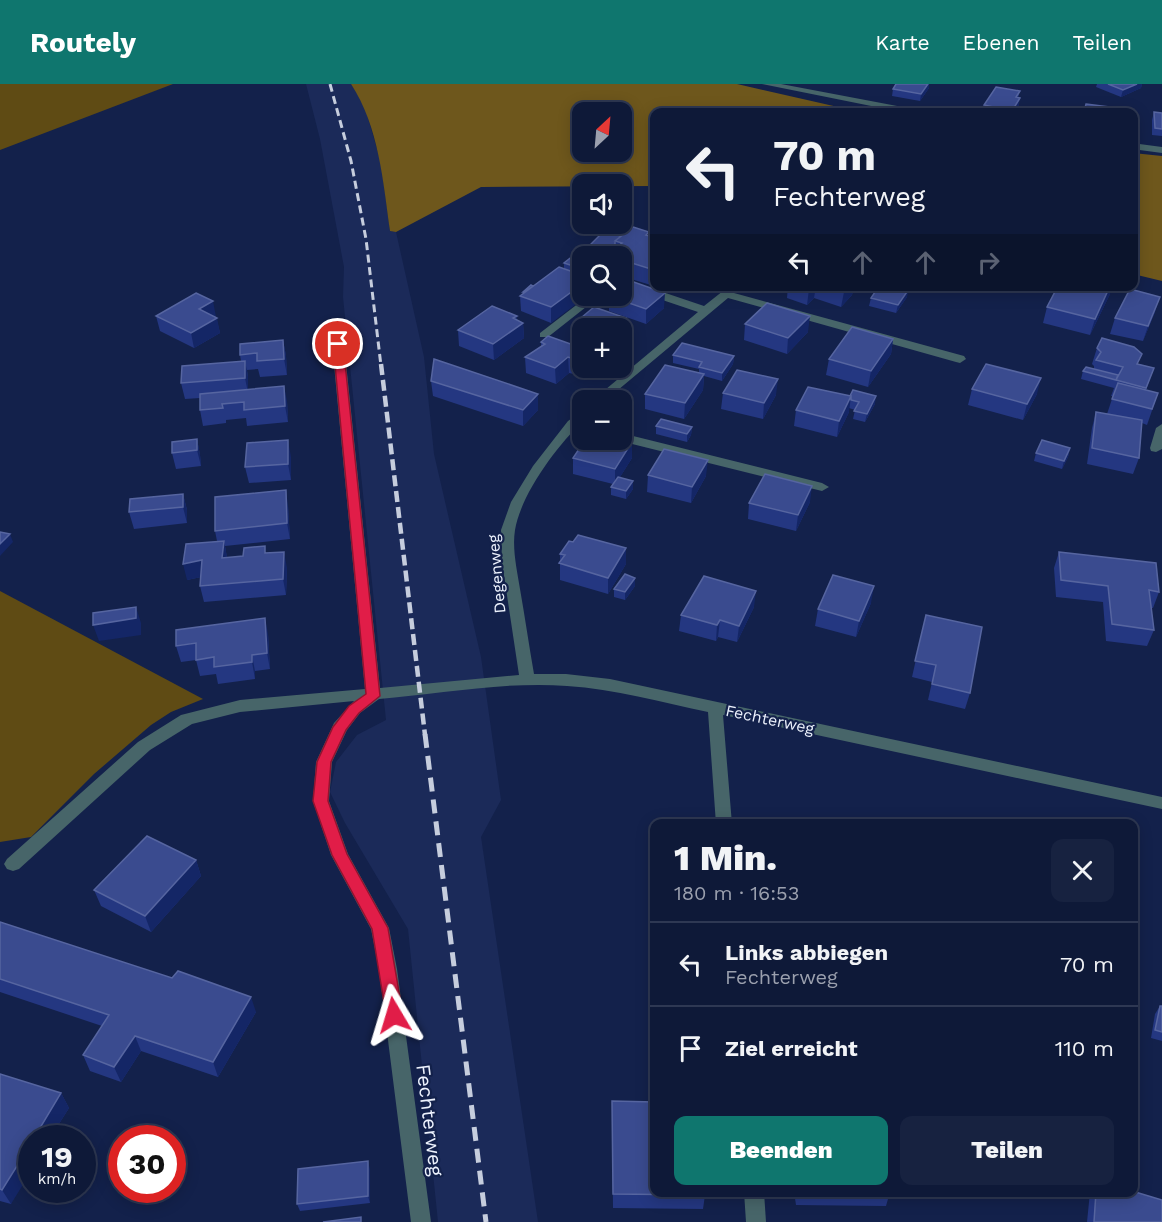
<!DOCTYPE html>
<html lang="de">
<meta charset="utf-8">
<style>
:root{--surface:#0e1938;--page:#172240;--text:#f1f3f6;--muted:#9ba0ae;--line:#2e3853;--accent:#0f766e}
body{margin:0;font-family:"Work Sans",sans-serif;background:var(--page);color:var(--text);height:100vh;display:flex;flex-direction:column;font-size:22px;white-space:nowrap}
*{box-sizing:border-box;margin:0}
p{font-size:20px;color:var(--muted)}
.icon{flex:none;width:33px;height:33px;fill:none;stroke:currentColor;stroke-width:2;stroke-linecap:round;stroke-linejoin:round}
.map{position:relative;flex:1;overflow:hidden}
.drawer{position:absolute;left:650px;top:735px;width:488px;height:378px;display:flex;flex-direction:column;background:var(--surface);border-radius:12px;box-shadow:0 3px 15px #0003,0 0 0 2px var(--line)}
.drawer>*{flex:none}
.hud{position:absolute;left:650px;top:24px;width:488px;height:183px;border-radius:12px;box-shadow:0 3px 15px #0003,0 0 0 2px var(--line);background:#0e1938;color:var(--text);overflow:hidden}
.needle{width:39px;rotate:26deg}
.fabs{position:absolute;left:572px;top:18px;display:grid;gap:12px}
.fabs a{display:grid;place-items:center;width:60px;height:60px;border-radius:12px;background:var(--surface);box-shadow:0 3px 15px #0003,0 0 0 2px var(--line);font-size:30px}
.speed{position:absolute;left:18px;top:1041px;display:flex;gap:12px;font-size:30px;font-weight:700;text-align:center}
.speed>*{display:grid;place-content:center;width:78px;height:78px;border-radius:50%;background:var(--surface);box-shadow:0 3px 15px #0003,0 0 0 2px var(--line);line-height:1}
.speed small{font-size:15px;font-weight:400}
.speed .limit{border:9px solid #d22;background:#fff;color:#111}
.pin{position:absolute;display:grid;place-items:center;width:51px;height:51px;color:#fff;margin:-26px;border:3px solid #fff;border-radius:50%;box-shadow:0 2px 6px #0007}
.me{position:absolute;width:66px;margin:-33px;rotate:353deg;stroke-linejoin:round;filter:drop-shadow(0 0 4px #0008)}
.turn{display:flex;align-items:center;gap:21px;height:126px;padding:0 24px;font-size:27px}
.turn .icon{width:78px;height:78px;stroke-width:2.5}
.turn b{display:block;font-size:42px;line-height:51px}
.lanes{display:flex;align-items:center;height:57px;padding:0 24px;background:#0003;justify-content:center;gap:30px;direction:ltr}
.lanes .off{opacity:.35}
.round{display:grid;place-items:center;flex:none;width:63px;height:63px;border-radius:12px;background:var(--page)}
.head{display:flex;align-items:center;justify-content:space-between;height:102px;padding:0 24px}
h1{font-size:36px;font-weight:800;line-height:45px}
.button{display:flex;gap:12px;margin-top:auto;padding:12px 24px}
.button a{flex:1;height:69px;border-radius:12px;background:var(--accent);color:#fff;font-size:24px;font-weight:800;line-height:69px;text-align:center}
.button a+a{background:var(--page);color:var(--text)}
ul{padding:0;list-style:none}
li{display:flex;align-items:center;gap:18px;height:84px;padding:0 24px;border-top:2px solid var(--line)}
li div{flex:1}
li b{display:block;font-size:22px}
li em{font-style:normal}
header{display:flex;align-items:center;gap:36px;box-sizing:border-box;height:84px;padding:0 30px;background:var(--accent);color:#fff}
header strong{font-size:28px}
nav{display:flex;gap:33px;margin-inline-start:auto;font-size:21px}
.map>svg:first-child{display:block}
.built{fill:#1b2a59}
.green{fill:#5f4b14}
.forest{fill:#6e571c;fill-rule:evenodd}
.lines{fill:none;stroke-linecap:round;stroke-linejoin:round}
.minor{fill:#476569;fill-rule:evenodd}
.rail-far2{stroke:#c6cddd;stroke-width:3;stroke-dasharray:8 4.5;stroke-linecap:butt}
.rail-far1{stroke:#c6cddd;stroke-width:4.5;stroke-dasharray:11 5;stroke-linecap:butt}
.rail{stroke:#c6cddd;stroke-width:5;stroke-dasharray:14 8;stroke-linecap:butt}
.wall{fill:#243781}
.shaded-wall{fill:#142666}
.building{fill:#3a4b8f;stroke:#5665a0;stroke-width:1.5}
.route{fill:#e11d48;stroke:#92132f;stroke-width:1.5}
.labels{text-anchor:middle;stroke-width:4.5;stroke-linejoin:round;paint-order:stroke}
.street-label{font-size:16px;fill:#edf2fd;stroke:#13214b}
.near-street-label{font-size:20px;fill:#edf2fd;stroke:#13214b}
</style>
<header>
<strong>Routely</strong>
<nav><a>Karte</a><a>Ebenen</a><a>Teilen</a></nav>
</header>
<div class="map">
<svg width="1162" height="1138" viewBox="0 0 1162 1138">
<rect width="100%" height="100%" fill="#13214b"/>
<path class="built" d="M306,0H351L364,20L381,79L390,147L396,148L424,273L434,370L481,573L501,716L481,753L538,1138H438L408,845L345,739L330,708L336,678L357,651L386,636L343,213L344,183L320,55Z"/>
<path class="green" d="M0,0H173L0,66Z
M0,507L203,615L171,628L151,641L94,690L31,753L0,758Z"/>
<path class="forest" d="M351,0H737L860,28H654V102L481,103L396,148L390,147C383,97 379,43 351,0ZM582,28H621V68H582Z
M1133,69L1162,72V197L1133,190Z"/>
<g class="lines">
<path class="minor" d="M762,0H781L913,25L918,28H901Z
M1132,59L1162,63V69L1132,65Z
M621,196L630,197L704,222L728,203L736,202L738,205L734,209L964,272L966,275L960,279L956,278L728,214L606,316H593L698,228L621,202Z
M588,212H600L548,253H540V249Z
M338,256L344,260L380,604L519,591L502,478L501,446L511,418L533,382L568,337L582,327V338C557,362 521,410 515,446C512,465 517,486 520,505C525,533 529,562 534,590H566L610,595L1162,713V725L723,631L732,740H716L708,628C661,618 615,605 567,602C508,597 439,610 379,615L360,629L347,646L332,678L329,717L348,770L389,844L397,885L431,1138H411L379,885L371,845L331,771L313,717L316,678L334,639L354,617L240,628L192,640L150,666L19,785L13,787L7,785L4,780L7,775L138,658L181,631L240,616L365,605L332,260Z
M1162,340V365L1156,368L1151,367L1150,364L1156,344Z
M621,349L822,399L829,403L822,407L616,356H621Z
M744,1108H764L766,1138H746Z"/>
<path class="rail-far2" d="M330,0L351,77L366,155L381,282"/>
<path class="rail-far1" d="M381,280L425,651"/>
<path class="rail" d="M425,650L486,1138"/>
</g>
<path class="wall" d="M896,0H929V4L920,17L892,12L893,5Z
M1097,0H1142L1141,4L1121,13L1096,3Z
M1020,7L1018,14L1019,21L1014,28H982L984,21Z
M1154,28L1162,29V52L1152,51V36Z
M621,152H649L654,153V202L621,192V172H613V170L611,172H584V167Z
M582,173V212L551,239L521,227L520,212L523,210V208L564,184V179Z
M656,202H685L677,209Z
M788,202H854L852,211L841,223L814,214L807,221L787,214Z
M1110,210L1090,251L1043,239L1047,223Z
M609,212L664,224L646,240L609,227Z
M907,213L896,229L869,222L871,214Z
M1155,228L1143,257L1110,250L1115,234Z
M156,232L216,233L220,249L194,264L160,247Z
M517,232V236L523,239L524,254L494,276L459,262L458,246Z
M626,234V250L621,244H582V257L575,254V239Z
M745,240L808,248L787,270L744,256Z
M893,255L891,270L868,303L826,291L829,275Z
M283,256L286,272L287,291L260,293L258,285L247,286L248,293V305L287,317L288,338L247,342L246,334L226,336V339L203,342L200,326V314L185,315L181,299L241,277L240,271Z
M541,258L582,264V284L574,290L569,289L556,300L526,289L525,273L541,262Z
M1097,264L1139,280L1154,284L1146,306L1158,309L1147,341L1142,339L1139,374L1133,390L1087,380L1092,344L1096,328L1107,330L1113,312H1111L1114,304L1081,295L1083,287L1094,285V282L1092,280Z
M673,271L734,272L733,280L722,297L704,292L703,306L684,335L645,325V310L699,289V285L673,279Z
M431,297L538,326L523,342L433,312Z
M808,303L875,320L865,338L853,335L855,326L849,324V328L837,353L794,342L796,326Z
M972,305L1037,310L1023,336L968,321Z
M723,309L776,311L763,335L721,325Z
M656,342L692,343L691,351L687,358L656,350Z
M197,355L200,371L201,382L176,385L172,369Z
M632,358V374L620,393L633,405L626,415L611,411V403L613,400L573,390V374Z
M1070,364L1068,373L1062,385L1034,377L1036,369Z
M291,373V396L249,399L245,383Z
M648,391L706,392L691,419L647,408Z
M183,410L187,426V439L134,445L129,428Z
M810,418L796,447L748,435L749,419Z
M288,422L290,455L225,462L227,474L266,469L287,484L286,511L204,518L200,502L201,493L187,496L217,457L215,447Z
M626,464V480L608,510L560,496V470Z
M1059,468L1159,508L1153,524H1151L1154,546L1147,562L1106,557L1103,518L1056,513L1054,484Z
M635,502L625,516L614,513V505Z
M871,519L856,553L815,542L818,525Z
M754,523L737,558L718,553L716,557L679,547L681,531Z
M926,531L970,609L965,625L928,616L932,598L912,593Z
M268,550L270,585L255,587V595L218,600L216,590L200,592L196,576L181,578L176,562Z
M196,776L201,792L151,848L101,822L94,806Z
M0,838L172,894L256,928L218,993L141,967L121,998L90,987L83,971L102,942L0,908Z
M1160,922H1162V957L1151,954L1155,930Z
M0,990L61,1009L69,1024L50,1054H32L11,1120L0,1117Z
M612,1017L705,1111L703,1125L613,1124Z
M370,1085V1119L300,1127L297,1120Z
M794,1108H890L886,1122L796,1121Z
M1090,1108H1132L1162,1138H1087Z"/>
<path class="shaded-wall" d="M928,0H929V4L920,17L921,10Z
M1137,0H1142L1141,4L1121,13L1123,6Z
M1020,14L1019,21L1014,28H1012Z
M615,160V167L613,166V170L611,172H604Z
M582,185V212H587L551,239V223L582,200Z
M678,202H685L677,209Z
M812,202H816L814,214L807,221L809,205Z
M848,202H854L852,211L841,223L844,208Z
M1110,202H1112L1110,210L1090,251L1095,235Z
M909,205L907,213L896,229L898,221Z
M665,209L664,224L646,240V225Z
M1160,213L1155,228L1143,257L1148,242Z
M213,217L216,233L202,241L199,225Z
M517,232V243L523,239L524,254L494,276L493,260L513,234Z
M810,232L808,248L787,270L788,254Z
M217,234L220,249L194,264L191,249Z
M626,234V250L621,254V244H614Z
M893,255L891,270L868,303L871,287Z
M283,256L286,272L287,291L284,275Z
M582,268V284L574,290V275Z
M734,272L733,280L722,297V289Z
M568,273L569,289L556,300L555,284Z
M245,277L248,293V309L245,294Z
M704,290L703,306L684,335L685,319Z
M1041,294L1037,310L1023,336L1027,320Z
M778,295L776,311L763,335L764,319Z
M284,302L287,317L288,338L285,322Z
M538,310V326L523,342V326Z
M851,312L849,328L837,353L839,337Z
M876,312L875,320L865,338L867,330Z
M692,343L691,351L687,358V350Z
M197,355L200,371L201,382L197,366Z
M288,356L291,373V396L288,380Z
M632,358V374L615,401V385Z
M1070,364L1068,373L1062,385L1064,377Z
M708,376L706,392L691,419L692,403Z
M633,397V405L626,415V407Z
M812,402L810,418L796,447L798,431Z
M286,406L288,422L290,455L287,439Z
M183,410L187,426V439L183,423Z
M10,450L13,458L0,472V460Z
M224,457L227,473L226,490L222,474Z
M626,464V480L608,510V494Z
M284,468L287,484L286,511L283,495Z
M202,476L206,492L187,496L183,480Z
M635,494V502L625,516V508Z
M874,502L871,519L856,553L859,537Z
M756,507L754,523L737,558L739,542Z
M136,523L141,539V551L99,557L93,541Z
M265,534L268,550L270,585L267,569Z
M720,536L718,553L716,557L717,541Z
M252,571L255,587V595L252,578Z
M196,776L201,792L151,848L145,832Z
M251,913L256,928L218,993L213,978Z
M135,952L141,967L121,998L114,983Z
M61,1009L69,1024L50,1054H34Z
M32,1058V1086L11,1120L2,1106Z
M368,1077L370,1085V1119L368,1112Z"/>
<path class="building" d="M896,0H928L921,10L893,5Z
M1108,0H1137L1123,6Z
M996,3L1020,7L1016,13L1020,14L1012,27L984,21Z
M1086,20L1125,25V28H1084Z
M1154,28L1162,29V45L1155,44Z
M633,143L649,148L646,151L654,153V186L622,176L628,171L613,166L622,159L615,157Z
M603,148L621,152L615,157V160L604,172L584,167Z
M574,171L582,173V185L564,179Z
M559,183L582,191V200L551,223L520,212Z
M628,196L665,209L646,225L609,212H621V202Z
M531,201L533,202L524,208H523Z
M800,202H812L809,205Z
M828,202H848L844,208Z
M879,202H897L909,205L898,221L871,214Z
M1058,202H1110L1095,235L1047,223Z
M1130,205L1160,213L1148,242L1115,234Z
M196,209L213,217L199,225L217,234L191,249L156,232Z
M767,219L810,232L788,254L745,240Z
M492,222L517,232L513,234L523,239L493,260L458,246Z
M594,223L626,234L614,244H590L575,239Z
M852,243L893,255L871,287L829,275Z
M548,252L582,264V268L574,275L568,273L555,284L525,273L545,260L541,258Z
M1102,254L1134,263L1142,270L1137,280L1154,284L1146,304L1116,296L1123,283L1096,276L1101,268L1097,264Z
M283,256L284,275L257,277V269L240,271V260Z
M682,259L734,272L722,289L699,283L702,278L673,271Z
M434,275L538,310L523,326L431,297Z
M245,277V294L181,299L182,282Z
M986,280L1041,294L1027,320L972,305Z
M665,281L704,290L685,319L645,310Z
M1086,283L1118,291L1116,296L1083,287Z
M737,286L778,295L764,319L723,309Z
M1118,299L1158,309L1152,325L1112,315Z
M284,302L285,322L244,326V318L222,320L223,324L200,326V310Z
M808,303L851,312L839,337L796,326Z
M853,306L876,312L867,330L854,327L859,318L851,316V312H850Z
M1096,328L1142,336L1139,374L1092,364Z
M661,335L692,343L687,350L656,342Z
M197,355V366L172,369V358Z
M621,355L632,358L615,385L573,374L585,356H621Z
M288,356V380L245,383L247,359Z
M1042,356L1070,364L1064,377L1036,369Z
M664,365L708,376L692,403L648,391Z
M765,390L812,402L798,431L749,419Z
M618,393L633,397L626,407L611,403Z
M286,406L287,439L215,447V413Z
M183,410V423L129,428L130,415Z
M0,448L10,450L0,460Z
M578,451L626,464L608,494L559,479L565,471L560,470L569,457L573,458Z
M224,457L222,474L243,472L244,464L265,462V469L284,468L283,495L200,502L202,476L183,480L186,460Z
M1059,468L1156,479L1159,508L1149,506L1154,546L1112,540L1108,502L1061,496Z
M625,490L635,494L625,508L614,505Z
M833,491L874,502L859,537L818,525Z
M704,492L756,507L739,542L720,536L717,541L681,531Z
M136,523V534L93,541V529Z
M926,531L982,543L970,609L932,600L936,581L915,577Z
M265,534L267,569L252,571V578L214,583V573L196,576V559L176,562V546Z
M147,752L196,776L145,832L94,806Z
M0,838L172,894L178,887L251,913L213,978L135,952L114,983L83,971L109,931L0,895Z
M1160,922H1162V948L1155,946Z
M0,990L61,1009L34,1054H32V1058L2,1106L0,1105Z
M612,1017L654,1018V1108H705V1111L613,1110Z
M368,1077V1112L297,1120L298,1085Z
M1132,1107L1162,1116V1138H1094L1096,1108H1132Z
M361,1133V1138H323Z"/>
<path class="route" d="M338,257L343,260L380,612L359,629L346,646L331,678L328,717L347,770L388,844L403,931L400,936L394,938L388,936L386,931L372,845L332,771L313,717L317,678L333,643L349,622L366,610L333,260Z"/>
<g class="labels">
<g class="street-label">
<text transform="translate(496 490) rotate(-95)" y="6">Degenweg</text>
<text transform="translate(770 635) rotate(12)" y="6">Fechterweg</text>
</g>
<g class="near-street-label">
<text transform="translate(430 1036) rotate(83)" y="7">Fechterweg</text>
</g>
</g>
</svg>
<div class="fabs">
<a><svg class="needle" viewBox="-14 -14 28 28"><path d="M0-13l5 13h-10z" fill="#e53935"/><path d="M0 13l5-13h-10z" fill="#9ba0ae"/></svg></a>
<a><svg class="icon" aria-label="sound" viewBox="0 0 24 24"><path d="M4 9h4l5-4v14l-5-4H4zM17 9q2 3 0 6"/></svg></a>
<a><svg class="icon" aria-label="search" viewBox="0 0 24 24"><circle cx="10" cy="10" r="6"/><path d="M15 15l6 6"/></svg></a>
<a>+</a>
<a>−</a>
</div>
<div class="speed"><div>19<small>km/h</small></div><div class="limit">30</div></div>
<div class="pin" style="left:338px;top:260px;background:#d93025"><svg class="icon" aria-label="arrive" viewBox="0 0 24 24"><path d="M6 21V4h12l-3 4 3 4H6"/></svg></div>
<svg class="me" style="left:394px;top:931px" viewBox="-20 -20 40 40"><path d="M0-17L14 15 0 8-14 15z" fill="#e11d48" stroke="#fff" stroke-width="4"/></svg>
<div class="hud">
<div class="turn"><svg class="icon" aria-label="left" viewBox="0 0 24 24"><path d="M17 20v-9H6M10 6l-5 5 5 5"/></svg><div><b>70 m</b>Fechterweg</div></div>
<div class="lanes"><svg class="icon" aria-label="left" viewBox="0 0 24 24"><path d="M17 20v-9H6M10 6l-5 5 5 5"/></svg><svg class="icon off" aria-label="ahead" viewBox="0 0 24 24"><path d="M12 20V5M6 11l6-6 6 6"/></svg><svg class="icon off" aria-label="ahead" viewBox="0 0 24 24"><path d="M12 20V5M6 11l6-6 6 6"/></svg><svg class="icon off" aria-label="right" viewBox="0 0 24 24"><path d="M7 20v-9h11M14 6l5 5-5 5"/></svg></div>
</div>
<section class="drawer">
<div class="head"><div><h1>1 Min.</h1><p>180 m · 16:53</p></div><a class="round"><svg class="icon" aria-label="close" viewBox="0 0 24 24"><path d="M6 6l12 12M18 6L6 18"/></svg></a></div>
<ul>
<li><svg class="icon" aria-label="left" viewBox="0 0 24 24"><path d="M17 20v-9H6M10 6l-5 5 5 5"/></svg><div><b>Links abbiegen</b><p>Fechterweg</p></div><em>70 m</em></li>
<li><svg class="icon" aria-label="arrive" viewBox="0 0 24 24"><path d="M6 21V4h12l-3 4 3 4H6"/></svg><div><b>Ziel erreicht</b></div><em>110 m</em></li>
</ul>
<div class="button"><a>Beenden</a><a>Teilen</a></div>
</section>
</div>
